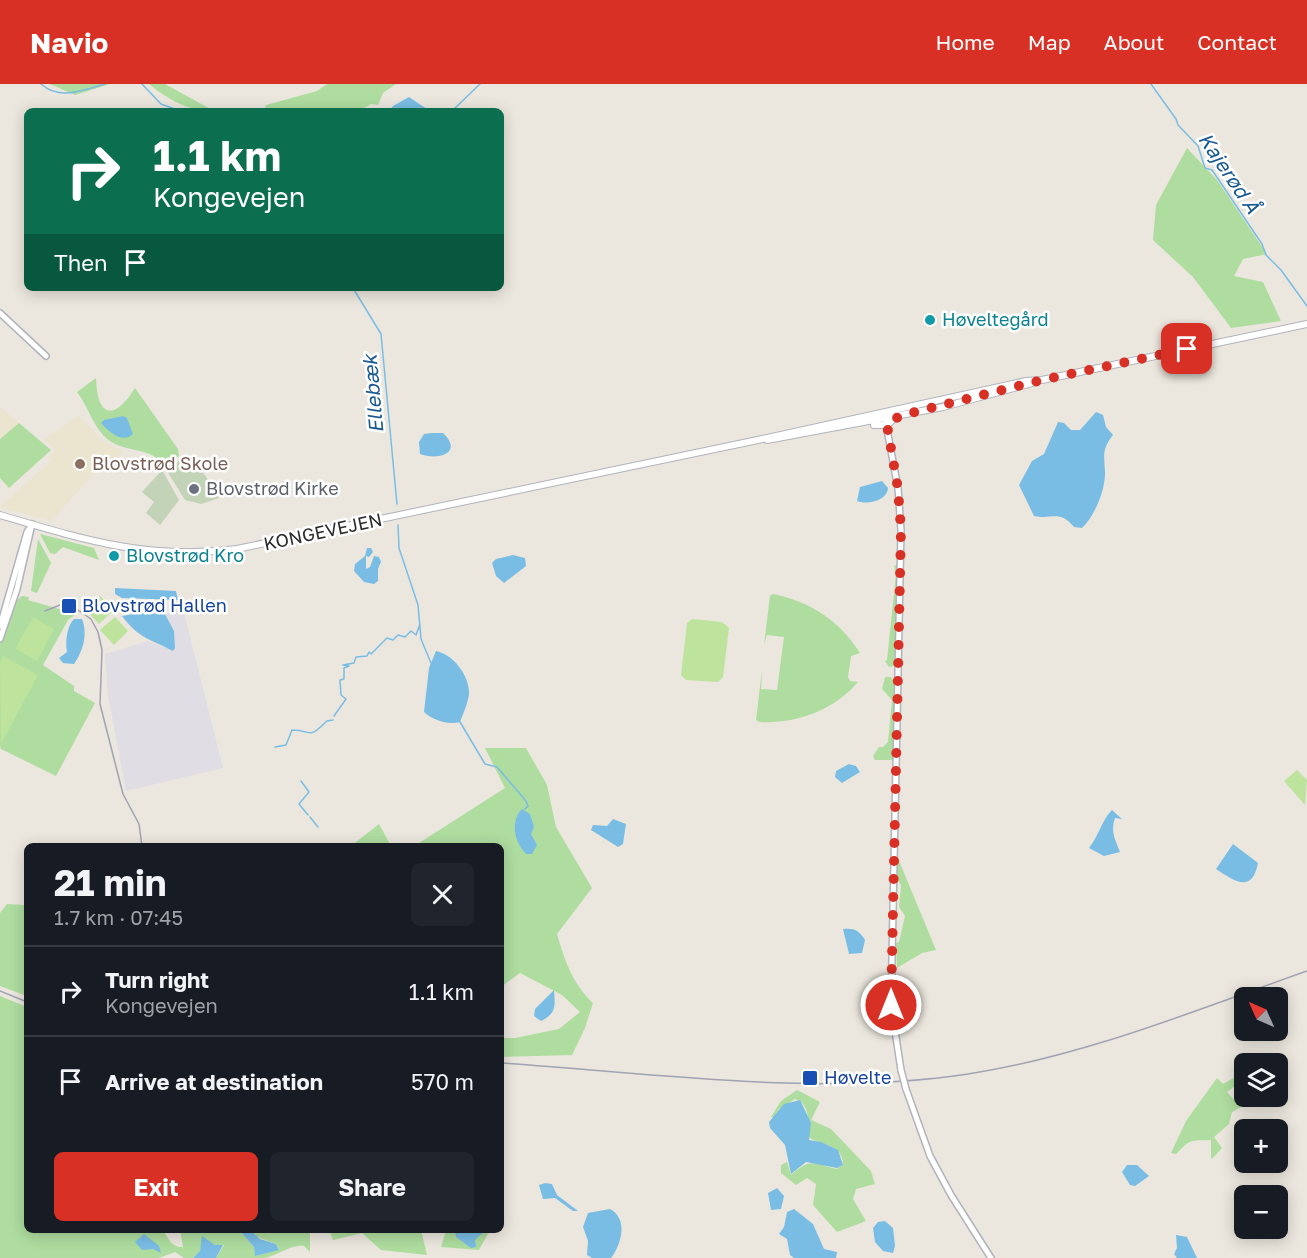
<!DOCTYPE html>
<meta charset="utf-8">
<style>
:root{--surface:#171b24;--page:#20242c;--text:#f1f3f6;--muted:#9ea1a6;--line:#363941;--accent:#d93025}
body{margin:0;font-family:"Golos Text",sans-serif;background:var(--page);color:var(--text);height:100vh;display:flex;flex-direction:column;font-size:22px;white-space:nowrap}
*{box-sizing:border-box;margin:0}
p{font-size:20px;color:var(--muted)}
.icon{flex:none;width:33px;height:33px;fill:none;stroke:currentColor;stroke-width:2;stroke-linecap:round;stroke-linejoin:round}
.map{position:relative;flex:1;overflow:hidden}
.drawer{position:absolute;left:24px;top:759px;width:480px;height:390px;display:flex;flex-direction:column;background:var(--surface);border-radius:9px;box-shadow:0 3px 15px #0003}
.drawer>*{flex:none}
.guide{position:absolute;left:24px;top:24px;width:480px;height:183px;border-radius:9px;box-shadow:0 3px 15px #0003;background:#0b6e4f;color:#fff;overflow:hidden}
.needle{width:39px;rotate:315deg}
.buttons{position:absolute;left:1234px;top:903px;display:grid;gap:12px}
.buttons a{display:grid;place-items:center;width:54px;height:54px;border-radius:9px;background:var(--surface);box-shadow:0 3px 15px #0003;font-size:30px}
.pin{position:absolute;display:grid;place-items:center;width:51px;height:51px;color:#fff;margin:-26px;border-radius:12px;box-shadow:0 3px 9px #0006}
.me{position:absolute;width:66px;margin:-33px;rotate:0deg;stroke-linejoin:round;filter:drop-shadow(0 0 4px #0008)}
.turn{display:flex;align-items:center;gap:21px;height:126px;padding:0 30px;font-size:27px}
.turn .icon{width:78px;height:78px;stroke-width:2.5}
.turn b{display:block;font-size:42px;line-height:51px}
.then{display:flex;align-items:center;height:57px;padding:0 30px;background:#0003;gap:12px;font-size:22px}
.round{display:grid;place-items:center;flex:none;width:63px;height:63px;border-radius:9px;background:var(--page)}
.head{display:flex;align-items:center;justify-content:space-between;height:102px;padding:0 30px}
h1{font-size:36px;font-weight:700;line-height:45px}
.action{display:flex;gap:12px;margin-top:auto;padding:12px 30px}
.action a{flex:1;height:69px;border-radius:9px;background:var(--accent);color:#fff;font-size:24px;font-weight:700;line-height:69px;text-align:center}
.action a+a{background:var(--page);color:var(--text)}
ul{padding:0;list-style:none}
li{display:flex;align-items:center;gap:18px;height:90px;padding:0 30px;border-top:2px solid var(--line)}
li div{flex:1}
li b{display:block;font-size:22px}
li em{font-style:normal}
header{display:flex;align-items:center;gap:36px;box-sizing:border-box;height:84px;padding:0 30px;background:var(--accent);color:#fff}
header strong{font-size:28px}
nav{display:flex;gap:33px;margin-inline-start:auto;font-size:21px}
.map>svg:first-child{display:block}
.industrial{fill:#e0dee4}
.education{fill:#ebe5cf}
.green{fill:#aedd9f}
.cemetery{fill:#c2d3b7}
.pitch{fill:#bde39c}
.water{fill:#7abde4}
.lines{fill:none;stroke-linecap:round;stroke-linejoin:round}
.stream{stroke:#7abde4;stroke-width:1.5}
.tertiary-casing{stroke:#b1b3bd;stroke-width:8}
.secondary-casing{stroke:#b1b3bd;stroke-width:8}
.tertiary{stroke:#fff;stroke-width:5}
.secondary{stroke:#fff;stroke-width:6}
.tram{stroke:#a1a2b3;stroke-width:1.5}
.rail{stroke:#a1a2b3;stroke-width:1.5}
.tertiary-bridge-casing{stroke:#b1b3bd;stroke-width:8;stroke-linecap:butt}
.tertiary-bridge{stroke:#fff;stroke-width:5}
.route{stroke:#d93025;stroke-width:10;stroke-dasharray:0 18}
.culture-dot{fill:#0f9aa8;stroke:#fff;stroke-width:2}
.education-dot{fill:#8d6e63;stroke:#fff;stroke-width:2}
.worship-dot{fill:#6b7280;stroke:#fff;stroke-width:2}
.transit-dot{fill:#1a4fb4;stroke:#fff;stroke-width:2}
.labels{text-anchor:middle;stroke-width:5;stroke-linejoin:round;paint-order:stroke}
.culture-label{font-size:18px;fill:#0d838f;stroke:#fff;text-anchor:start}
.education-label{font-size:18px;fill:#785e54;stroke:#fff;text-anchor:start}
.worship-label{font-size:18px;fill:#5b616d;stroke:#fff;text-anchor:start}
.street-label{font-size:18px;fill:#2b2b2b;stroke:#fff}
.transit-label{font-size:18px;fill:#164399;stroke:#fff;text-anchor:start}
.water-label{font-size:20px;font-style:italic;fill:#195a90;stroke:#fff}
</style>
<header>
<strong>Navio</strong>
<nav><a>Home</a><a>Map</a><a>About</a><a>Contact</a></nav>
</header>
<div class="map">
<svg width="1307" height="1174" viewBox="0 0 1307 1174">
<rect width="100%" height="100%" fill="#ebe7de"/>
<path class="industrial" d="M183,525L223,684L126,707L108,611L105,570L148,557L168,564L174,547L165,530Z"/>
<path class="education" d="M0,323L19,339L0,355Z
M79,331L103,357L123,367L108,387L99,384L51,437L0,423L51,377L48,373L56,366L44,356Z"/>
<path class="green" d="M50,0H110L75,11Z
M149,0H165L214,27C188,27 169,16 149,0Z
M327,0H396L383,9L378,21L371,20L359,27H264L266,21L317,7Z
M1187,64L1217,96L1267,170L1243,175L1234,192L1263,198L1281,237L1231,244L1193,193L1153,156L1156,121Z
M96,294C97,333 114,338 135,304L178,365L179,372L166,382C148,361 126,370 107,355C93,343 88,322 77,308Z
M19,339L51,366L9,404L0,394V355Z
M40,450L94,464L99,476L63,463L55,470L50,469Z
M38,455L51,479L37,509L31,507Z
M897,481L896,581L889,583L885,577L887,576L896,490L894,482Z
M773,510C811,518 839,536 860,569L851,572L848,593L850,597L858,598C833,627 796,640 759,638L756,636L762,586L761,605L777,606L784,553L767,551L764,561L770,512Z
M22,512L29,513L28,516L76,530L68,536L43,581L74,602V607L95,619L56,692L1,665L0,661V560L17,516Z
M885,593H891L895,599L893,676H875L873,672L879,663H883L888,658L892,616L882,605Z
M485,664H526L547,701L556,743L592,804L557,850C565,877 572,899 593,919L585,944L572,971L501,973V954H515L559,945L580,928L562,911L520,889L501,903V762H421L419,759L505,704Z
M379,740L391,762H351Z
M897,772L936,866L922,869L897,884L896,859L899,858L905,832L899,823L901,801L896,793Z
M27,819V912L0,902V829L7,820L24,821Z
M0,912L27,923V1146H163C168,1154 172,1164 183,1163L180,1146H239L254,1163L255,1172L279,1165L276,1160L247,1149L246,1146H310V1168L304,1162C290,1160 278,1172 264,1174C248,1174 231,1174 216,1174L224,1161H215L203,1154L200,1167L193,1174H184L175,1168L159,1174H0Z
M1239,991L1242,997L1227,1008L1241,1023L1232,1028L1229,1040L1214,1053L1222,1064L1212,1075L1211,1073V1056C1189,1057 1192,1054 1176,1070L1171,1069L1186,1037L1217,994L1223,1000Z
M797,1006L820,1018L811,1036L831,1045L871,1087L875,1100L856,1105L853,1115L866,1137L837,1148L813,1121L816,1100L807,1094L796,1101L781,1089V1081L787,1078L791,1091C812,1073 813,1080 837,1085L843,1080C842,1060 822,1062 808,1053C808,1039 811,1020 795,1015L779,1025L775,1034L771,1033L781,1017Z
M329,1146H421L427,1171L381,1166L362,1149L333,1156Z
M446,1146H490L479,1166L441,1163Z"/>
<path class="cemetery" d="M183,373L205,391L219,414L201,420L185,416L167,387Z
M162,386L179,416L160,441L146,429L154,418L142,408Z"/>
<path class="pitch" d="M100,512L114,526L99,540L85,525Z
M33,533L54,545L37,577L15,565Z
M115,533L128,547L114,561L100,546Z
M692,535L722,538L729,544L723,593L718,598L686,596L681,591L687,539Z
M3,572L38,591L1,660L0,578Z
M1297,686L1307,696L1305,721L1284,697Z"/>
<path class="water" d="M409,13L430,27H389L393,22Z
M1096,328L1103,331L1106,343L1113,351C1102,365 1104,371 1105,387C1106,404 1095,432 1082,444L1074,443C1059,425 1053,436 1034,432L1019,401L1032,377L1044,370L1058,338L1064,339L1071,346H1080Z
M123,332L127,334L133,350C122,360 109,348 101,339L104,336Z
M432,349H443C464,369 438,377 420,370L419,358L424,350Z
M882,397L888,404C887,417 867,421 857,417L860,403Z
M367,464H371L373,468L369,473L366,472V485L370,483L374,472L379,473L381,478L378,485V497L374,500L364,498L354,487L355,480L365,472Z
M513,471L525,474L526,482L504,499L496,492L492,479L496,475Z
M115,504L176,507L178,516L122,514L115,510Z
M139,529L165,530L174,547L175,564L173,567C151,555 139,555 122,532Z
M74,535H82C88,550 83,567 74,580L63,579L59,574L67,568C65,558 67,542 74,535Z
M436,567C453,570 470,592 469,610C468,619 463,630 460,638C448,641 434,637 424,628L429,584Z
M849,680L856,682L860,688L842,699L835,693L836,687Z
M522,725L530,730L534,743L531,750L537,761L532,770H526C514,758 510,737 522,725Z
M1112,726L1122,735L1115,734C1110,748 1116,757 1120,768L1104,772L1089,764C1099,752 1101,737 1112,726Z
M613,735L626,740L623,760L618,763L591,746L593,741L607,742Z
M1233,760L1258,779C1252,811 1233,796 1216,785Z
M843,845C854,844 859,846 865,856L862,869L849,870Z
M554,906C555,922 557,929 541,937L534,932L535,925Z
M800,1016L811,1039L809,1056L821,1058L838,1066L843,1081L837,1084L806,1078L791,1090L785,1061L770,1044L769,1038L784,1020Z
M1127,1081H1137L1149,1092L1135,1102L1130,1101L1122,1088Z
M545,1099L552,1100L557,1111L578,1127H573L555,1114L543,1115L539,1101Z
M777,1104L784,1112L781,1125L771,1126L768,1109Z
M610,1125C629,1135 621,1161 611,1174H592L587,1171L588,1157L583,1143L588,1129Z
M794,1125L813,1140L824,1165L837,1168L836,1174H794L790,1171L787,1155L779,1150L784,1143L787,1128Z
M885,1137L893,1144L895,1162L893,1169L883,1167L875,1158L873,1144L878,1138Z
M239,1146H246L247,1149L251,1147L260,1155L276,1160L279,1166L255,1172L254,1163Z
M455,1146H486L475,1156L476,1163L471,1164L456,1153Z
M144,1150L159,1162L161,1169L153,1165L142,1166L135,1158Z
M1176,1151L1187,1153L1197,1174H1177L1174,1170L1177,1164Z
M202,1152L215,1161H223L216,1174H193L200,1167Z"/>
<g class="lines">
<path class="stream" d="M41,0C60,17 84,6 105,0
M142,0L161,20L180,27
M1151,0L1176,35L1178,41L1198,62L1205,84L1212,86L1262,160L1266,171L1281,186L1307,222
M452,27L480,0
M353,204L381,250L397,420
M398,441L399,464L418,521L421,555L431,579
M334,632L346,615L341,611L340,596L344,595V584L349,582L343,581L354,579L356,573L367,572L369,568L371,570L387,554L393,556L398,551L405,553L411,547L416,551L420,540
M460,638L485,680L497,683L526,717L528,722L525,725
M275,663L286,661L292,646C314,646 306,657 327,637L333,636
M301,697L309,708L299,720L308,731
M310,733L318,743"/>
<g class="tertiary-casing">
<path id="tertiary" d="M0,229L46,272
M885,335L898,404L901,446L891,921L901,986
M0,542L27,448L32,440
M0,555L17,505L32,440
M906,1005L930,1072L951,1111L991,1174"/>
</g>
<g class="secondary-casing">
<path id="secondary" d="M874,341H887L894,335
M767,356L943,323L1036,298
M0,431C81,455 150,477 237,465L753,357L1026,297L1042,296L1307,240"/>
</g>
<use href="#tertiary" class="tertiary"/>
<use href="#secondary" class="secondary"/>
<path class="tram" d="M0,907L27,918
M501,979C653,989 817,1013 968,990C1085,972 1196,926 1307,887"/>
<path class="rail" d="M45,527L60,521L78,526L91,535L98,548L102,566L100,620L123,710L139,740L142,762"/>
<g class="tertiary-bridge-casing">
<path id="tertiary-bridge" d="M901,986L906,1005"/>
</g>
<use href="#tertiary-bridge" class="tertiary-bridge"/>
</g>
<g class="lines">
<path class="route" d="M891,921L901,446L898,405L887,341L890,337L903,331L1042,296L1187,265"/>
</g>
<g class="culture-dot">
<circle cx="930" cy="236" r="6"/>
<circle cx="114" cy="472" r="6"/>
</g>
<circle class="education-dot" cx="80" cy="380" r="6"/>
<circle class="worship-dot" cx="194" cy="405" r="6"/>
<g class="transit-dot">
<rect x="61" y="514" width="16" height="16" rx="3"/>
<rect x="802" y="986" width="16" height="16" rx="3"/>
</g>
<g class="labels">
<g class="culture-label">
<text x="942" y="242">Høveltegård</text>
<text x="126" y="478">Blovstrød Kro</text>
</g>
<g class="education-label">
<text x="92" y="386">Blovstrød Skole</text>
</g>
<g class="worship-label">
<text x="206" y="411">Blovstrød Kirke</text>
</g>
<g class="street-label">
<text transform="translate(323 448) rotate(-12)" y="6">KONGEVEJEN</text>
</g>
<g class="transit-label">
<text x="82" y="528">Blovstrød Hallen</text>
<text x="824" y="1000">Høvelte</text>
</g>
<g class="water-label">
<text transform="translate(1229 89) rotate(56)" y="7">Kajerød Å</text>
<text transform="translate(373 310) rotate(-95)" y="7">Ellebæk</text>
</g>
</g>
</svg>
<div class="buttons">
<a><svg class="needle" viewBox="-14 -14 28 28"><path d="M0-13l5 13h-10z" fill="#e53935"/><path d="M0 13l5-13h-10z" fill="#9ea1a6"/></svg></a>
<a><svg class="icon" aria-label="layers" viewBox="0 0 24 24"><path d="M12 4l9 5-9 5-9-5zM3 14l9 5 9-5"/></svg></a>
<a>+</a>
<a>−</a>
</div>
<div class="pin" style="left:1187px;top:265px;background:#d93025"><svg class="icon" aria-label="arrive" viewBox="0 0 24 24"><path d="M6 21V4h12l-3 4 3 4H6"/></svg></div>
<svg class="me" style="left:891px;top:921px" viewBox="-20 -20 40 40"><circle r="17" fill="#d93025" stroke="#fff" stroke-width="3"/><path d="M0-11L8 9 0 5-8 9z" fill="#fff"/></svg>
<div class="guide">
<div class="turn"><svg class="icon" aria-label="right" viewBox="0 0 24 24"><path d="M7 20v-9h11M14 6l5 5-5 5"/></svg><div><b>1.1 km</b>Kongevejen</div></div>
<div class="then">Then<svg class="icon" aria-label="arrive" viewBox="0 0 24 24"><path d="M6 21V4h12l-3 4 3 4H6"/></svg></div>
</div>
<section class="drawer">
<div class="head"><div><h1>21 min</h1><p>1.7 km · 07:45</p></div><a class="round"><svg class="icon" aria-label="close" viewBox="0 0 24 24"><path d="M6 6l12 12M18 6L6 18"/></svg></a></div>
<ul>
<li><svg class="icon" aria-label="right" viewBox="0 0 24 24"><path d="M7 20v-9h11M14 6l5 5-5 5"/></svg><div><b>Turn right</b><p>Kongevejen</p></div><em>1.1 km</em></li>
<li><svg class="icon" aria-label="arrive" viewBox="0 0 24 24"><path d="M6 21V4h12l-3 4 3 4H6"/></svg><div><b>Arrive at destination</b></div><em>570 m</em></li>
</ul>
<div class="action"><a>Exit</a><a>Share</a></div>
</section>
</div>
